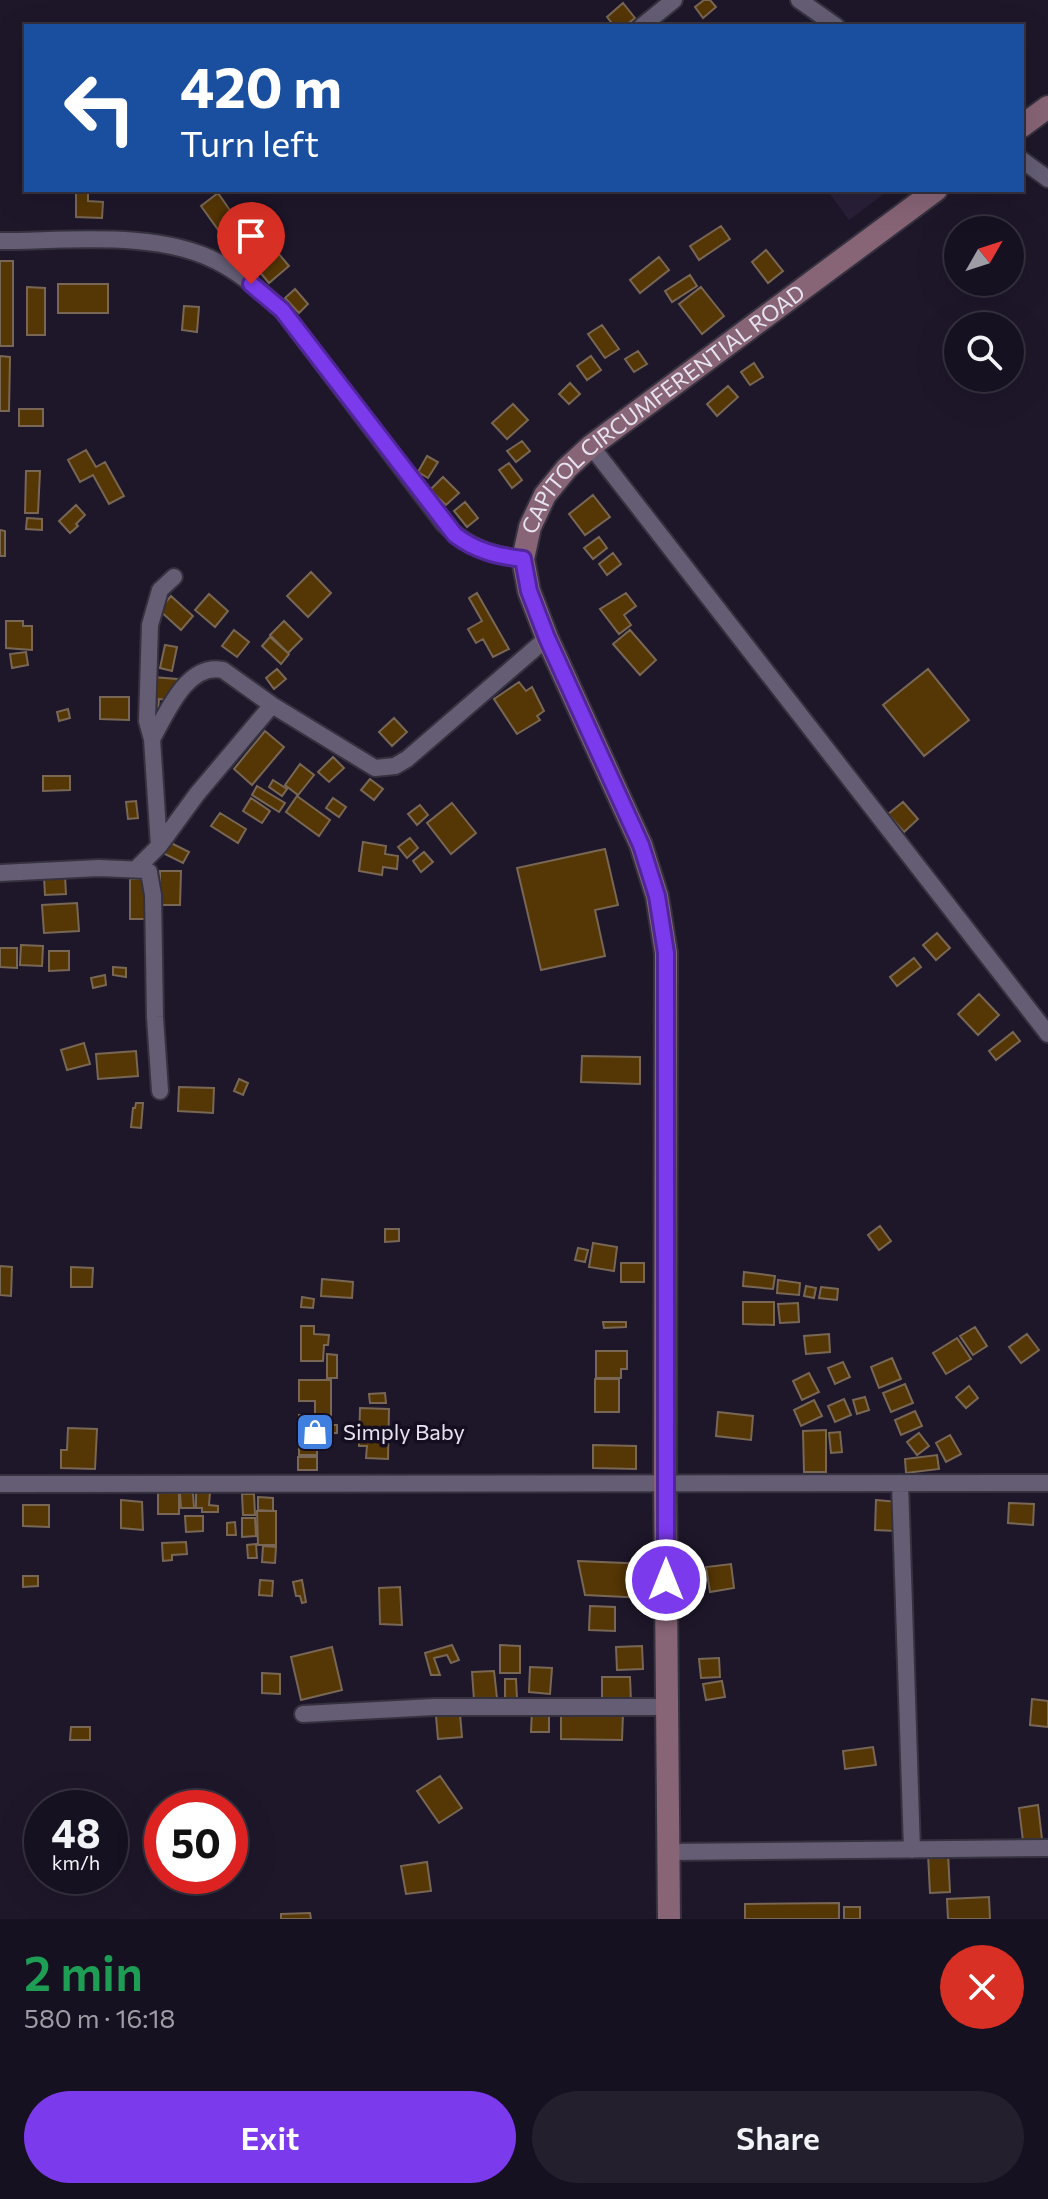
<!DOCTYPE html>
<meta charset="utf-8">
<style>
:root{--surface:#161120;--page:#231f2d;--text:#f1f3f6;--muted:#9e9da5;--line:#35313e;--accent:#7c3aed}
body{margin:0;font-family:Commissioner,sans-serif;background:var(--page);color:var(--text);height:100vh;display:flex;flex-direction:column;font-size:30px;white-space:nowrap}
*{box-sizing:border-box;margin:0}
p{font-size:26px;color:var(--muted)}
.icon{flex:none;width:44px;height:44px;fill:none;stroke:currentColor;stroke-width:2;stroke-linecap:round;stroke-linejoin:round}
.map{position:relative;height:1919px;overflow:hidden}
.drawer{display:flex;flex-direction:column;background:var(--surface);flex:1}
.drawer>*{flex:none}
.top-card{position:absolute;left:24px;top:24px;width:1000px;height:168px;border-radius:0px;box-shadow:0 8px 32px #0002,0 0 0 2px var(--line);background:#1a4fa0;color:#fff;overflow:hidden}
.needle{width:52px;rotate:51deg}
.controls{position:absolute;left:944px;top:216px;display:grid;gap:16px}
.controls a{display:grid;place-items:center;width:80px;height:80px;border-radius:50%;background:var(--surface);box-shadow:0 8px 32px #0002,0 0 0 2px var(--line);font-size:40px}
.speed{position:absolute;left:24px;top:1790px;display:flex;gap:16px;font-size:40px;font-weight:700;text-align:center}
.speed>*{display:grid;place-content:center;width:104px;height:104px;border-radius:50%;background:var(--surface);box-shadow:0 8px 32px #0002,0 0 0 2px var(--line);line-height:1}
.speed small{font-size:20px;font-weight:400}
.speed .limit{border:12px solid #d22;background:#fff;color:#111}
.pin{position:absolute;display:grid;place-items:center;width:68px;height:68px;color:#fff;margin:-82px -34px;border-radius:50% 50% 50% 0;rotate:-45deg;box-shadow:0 0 8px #0007}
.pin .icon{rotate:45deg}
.me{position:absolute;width:88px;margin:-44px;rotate:0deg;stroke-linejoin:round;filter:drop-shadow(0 0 6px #0008)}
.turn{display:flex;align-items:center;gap:28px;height:168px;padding:0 24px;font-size:36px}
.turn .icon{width:104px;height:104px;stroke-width:2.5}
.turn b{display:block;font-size:56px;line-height:68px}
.round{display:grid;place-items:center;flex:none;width:84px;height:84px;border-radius:42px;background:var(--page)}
.head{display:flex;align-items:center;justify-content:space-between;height:136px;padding:0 24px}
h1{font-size:48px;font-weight:600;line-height:60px;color:#1e9e55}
.cta{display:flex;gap:16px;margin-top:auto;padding:16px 24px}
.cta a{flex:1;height:92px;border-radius:48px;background:var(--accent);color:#fff;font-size:32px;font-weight:600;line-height:92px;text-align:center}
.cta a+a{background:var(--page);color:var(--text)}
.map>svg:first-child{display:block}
.built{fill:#292038}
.building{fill:#553605;stroke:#786754;stroke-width:2}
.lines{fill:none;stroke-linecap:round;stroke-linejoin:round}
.minor-casing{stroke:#35313e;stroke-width:20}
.secondary-casing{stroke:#35313e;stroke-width:26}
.minor{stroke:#645d74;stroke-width:16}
.secondary{stroke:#876476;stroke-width:22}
.route-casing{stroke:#51269a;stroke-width:20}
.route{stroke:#7c3aed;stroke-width:14}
.labels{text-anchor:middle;stroke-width:7;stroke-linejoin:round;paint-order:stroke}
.street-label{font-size:22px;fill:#e7e3f0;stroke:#150e20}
.poi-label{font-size:22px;fill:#e7e3f0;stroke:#150e20;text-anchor:start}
</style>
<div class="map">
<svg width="1048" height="1919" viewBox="0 0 1048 1919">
<rect width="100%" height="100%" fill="#1e172a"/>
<path class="built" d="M827,190H889L849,220Z"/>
<path class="building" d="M704,0H710L716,7L703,18L695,7Z
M623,3L635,18L625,26H614L607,17Z
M76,191H88V201L103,202L102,218L76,217Z
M218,193L236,219L219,231L201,206Z
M721,226L730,239L699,260L690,246Z
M267,240L289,266L269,283L247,257Z
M766,250L783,271L768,283L752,262Z
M659,257L669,270L640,293L630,280Z
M0,261H13V346H0Z
M690,275L697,286L672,302L665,291Z
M58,284H108V313H58Z
M27,287L45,288V335H27Z
M701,287L724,316L702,334L679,304Z
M295,289L308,304L299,313L285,298Z
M184,306L199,307L197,332L182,330Z
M602,325L619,349L605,358L588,334Z
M638,351L647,364L634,372L625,359Z
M0,356L10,357L9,411H0Z
M591,356L601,370L587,380L577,366Z
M754,363L763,377L750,385L741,372Z
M570,383L580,394L569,404L559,394Z
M728,386L738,397L717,416L707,404Z
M513,404L528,420L507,439L492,423Z
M19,409H43V426H19Z
M522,441L530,451L516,462L507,451Z
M86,450L96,467L105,462L124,496L109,504L93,475L80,482L68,460Z
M427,456L438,462L428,478L418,472Z
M509,463L522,480L512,488L499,470Z
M26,471H40L38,513H25Z
M443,477L459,493L446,505L430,490Z
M593,495L610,517L585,535L569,514Z
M465,502L478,518L467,527L454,511Z
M76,505L85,515L76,524L78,526L70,533L59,521Z
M27,518L42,519V530L26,529Z
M0,530L5,531V556H0Z
M599,537L607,548L593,559L584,548Z
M613,553L621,564L607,575L599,564Z
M311,572L331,593L308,617L287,596Z
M477,593L509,649L493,657L483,639L476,643L468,629L482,621L469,598Z
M626,593L636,606L624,615L631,625L619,634L600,609Z
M209,594L228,611L215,627L195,610Z
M171,596L193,616L181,630L159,610Z
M6,621H23V626H32V650L6,648Z
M284,621L302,639L288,653L270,635Z
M234,630L249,642L237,657L222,646Z
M630,630L656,660L640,675L613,644Z
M270,637L289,654L281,664L262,646Z
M165,645L177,647L172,671L160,668Z
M26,652L28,665L12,668L10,654Z
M277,669L286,679L274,689L266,678Z
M928,669L969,720L924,756L883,705Z
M153,677L177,679L176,690H170L169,700L159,699L158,710L150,709Z
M519,682L526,691L532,687L544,711L537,716L540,720L517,734L494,699Z
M100,697H129V720L100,719Z
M68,709L70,718L59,721L57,712Z
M394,718L407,732L392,746L379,732Z
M265,731L284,747L252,785L234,769Z
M333,757L344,768L329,782L318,772Z
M300,764L314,775L298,795L285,785Z
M43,776H70V790L43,791Z
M370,779L383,789L374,800L361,790Z
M273,780L287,789L282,796L269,787Z
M257,786L285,803L279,812L252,795Z
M297,796L330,820L319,836L286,812Z
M251,798L270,811L262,823L243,811Z
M333,798L346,807L339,817L326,808Z
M136,801L138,818L128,819L126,802Z
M903,802L918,819L904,832L888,814Z
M452,803L476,833L451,854L427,823Z
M420,805L428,815L417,825L408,814Z
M220,813L246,829L238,843L211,826Z
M410,838L418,848L407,858L398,847Z
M169,842L189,852L183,863L163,853Z
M363,842L386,846L385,854L398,856L397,869L383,867L382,875L359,871Z
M605,849L618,905L595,910L605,956L541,970L517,868Z
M424,852L433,862L421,872L413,861Z
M160,871H181L180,905H160Z
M65,876L66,894L45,895L44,877Z
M130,879H148V919H130Z
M77,903L79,931L44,933L42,905Z
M937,933L950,948L936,960L923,945Z
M21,945L43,946L42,966L20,965Z
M0,948H17V968L0,967Z
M49,951H69V970L49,971Z
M914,958L921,967L897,986L890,977Z
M113,967L126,968V977L113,975Z
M105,975L106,985L93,988L91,978Z
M979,994L999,1015L978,1035L958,1014Z
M1013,1032L1020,1041L996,1060L989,1051Z
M84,1043L90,1064L67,1070L61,1050Z
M136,1051L138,1076L98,1079L96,1054Z
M582,1056L640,1057V1084L581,1082Z
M239,1079L248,1083L243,1095L234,1091Z
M179,1087L214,1088L213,1113L178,1111Z
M136,1103H143L141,1128L131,1127L133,1108H135Z
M880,1226L891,1241L879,1250L868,1235Z
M385,1229H399V1241L385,1242Z
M593,1243L617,1247L614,1271L589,1267Z
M578,1248L588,1250L585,1262L575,1260Z
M621,1263H644V1282H621Z
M0,1266L12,1267L11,1296L0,1295Z
M71,1267L93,1268L92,1287H71Z
M744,1272L775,1276L773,1289L743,1286Z
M322,1279L353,1282L352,1298L321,1296Z
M778,1280L800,1283L799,1295L777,1293Z
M806,1286L816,1288L814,1298L804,1296Z
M821,1287L838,1289L837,1300L819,1298Z
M302,1297L314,1299L313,1308L301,1307Z
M743,1302H774V1325L743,1324Z
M798,1303L799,1322L780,1323L778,1304Z
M603,1322H626V1327L604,1328Z
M301,1326H314V1334L329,1335L328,1345H324L323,1361H301Z
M975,1327L987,1346L973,1355L960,1336Z
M829,1334L830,1352L806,1354L804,1336Z
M1027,1334L1039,1350L1021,1363L1009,1347Z
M957,1338L971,1359L946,1374L933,1353Z
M596,1351H627V1369H621V1378H596Z
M327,1354L337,1355V1378H327Z
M892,1358L901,1379L879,1388L871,1367Z
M843,1362L850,1377L835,1384L828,1368Z
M809,1373L819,1392L802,1400L793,1381Z
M595,1379H619V1412H595Z
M299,1380H331V1420H315V1401H299Z
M905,1384L913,1403L891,1412L883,1393Z
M969,1386L978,1398L966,1408L956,1397Z
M385,1393L386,1403H370L369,1394Z
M865,1397L869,1410L857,1414L853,1400Z
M844,1399L851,1415L835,1422L828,1406Z
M814,1400L822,1416L801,1426L794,1410Z
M360,1408L389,1409L388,1459L366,1458L367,1446H359Z
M915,1411L922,1426L901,1435L895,1420Z
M718,1412L753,1416L751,1440L716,1436Z
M299,1415H313V1425H337V1433H331V1445H317V1455H299Z
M68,1428L97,1429L95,1469L61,1468V1450H67Z
M826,1430V1472H804L803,1431Z
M840,1432L842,1452L831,1453L829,1433Z
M919,1433L929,1446L917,1455L907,1442Z
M950,1435L961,1454L946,1462L936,1443Z
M593,1445L636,1446V1469L593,1468Z
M937,1455L939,1469L906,1473L905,1459Z
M298,1457H317V1470H298Z
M158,1492L179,1493V1514H158Z
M196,1492H210L209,1505L218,1506V1512H202V1508H196Z
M180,1493H193L194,1508H181Z
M242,1494H254L255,1515H243Z
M258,1497L273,1498V1511L258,1510Z
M121,1500L142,1502L143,1530L121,1528Z
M876,1500L898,1502L896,1531L875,1530Z
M1009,1503L1034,1504L1033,1525L1008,1523Z
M23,1505H49V1527L23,1526Z
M257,1511H276V1545H258Z
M185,1516H203V1531L186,1532Z
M242,1518H255L256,1536L242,1537Z
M235,1522L236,1535H227V1523Z
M186,1542L187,1554L172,1555V1560L163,1561L162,1543Z
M256,1544L257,1558H248L247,1545Z
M263,1546L276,1547L275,1563L262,1562Z
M578,1561L648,1564L646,1598L585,1595Z
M731,1564L734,1588L710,1592L706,1567Z
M23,1576H38V1586L23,1587Z
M260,1580L273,1581L272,1596L259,1595Z
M302,1580L306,1602L302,1603L300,1596H296L293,1582Z
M400,1587L402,1625L380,1624L379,1588Z
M590,1606L615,1607V1631L589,1630Z
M452,1645L459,1660L451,1663L447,1655L434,1658L440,1675H431L425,1653Z
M500,1645L520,1646V1673H500Z
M642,1646L643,1669L617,1670L616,1647Z
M332,1647L342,1690L301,1700L291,1657Z
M719,1658L720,1677L701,1678L699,1659Z
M530,1667L552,1668L550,1694L529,1692Z
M494,1671L497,1698L474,1700L472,1672Z
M262,1673L280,1674V1694L262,1693Z
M602,1677H630L631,1702L602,1703Z
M505,1679H516L517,1699H505Z
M722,1681L725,1697L706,1700L703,1684Z
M1032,1699L1048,1701V1727L1030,1725Z
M532,1709L549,1710V1732H531Z
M561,1712L623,1713L622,1740L561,1739Z
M460,1714L462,1737L438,1739L436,1716Z
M71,1727H90V1740H70Z
M873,1747L876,1765L845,1769L843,1751Z
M440,1776L462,1808L439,1823L417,1791Z
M1038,1805L1042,1839L1023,1841L1019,1808Z
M948,1853L950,1892L930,1893L928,1854Z
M427,1862L431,1891L406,1894L401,1866Z
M989,1897L990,1919H948L947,1899Z
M839,1903V1919H745V1904Z
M844,1907H860V1919H844Z
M310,1913L311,1919H281V1914Z"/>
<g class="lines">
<g class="minor-casing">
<path id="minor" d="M799,0L836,26
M642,26L674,0
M1022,160L1048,179
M0,241C67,241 158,230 218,262C242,274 262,293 282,310L444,524C467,547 491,555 523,559
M591,446L1048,1034
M152,739C167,713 187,662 223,670L272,705L375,768L395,766L407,759L547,638
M159,846L152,739L147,721L150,625L160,590L174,577
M136,869L159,846L197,794L272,705
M0,873L99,868L145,870L149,872L153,895L155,1017L160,1091
M900,1483L912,1850
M0,1484L1048,1483
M303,1714L434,1707H668
M668,1852L1048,1848"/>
</g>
<g class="secondary-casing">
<g id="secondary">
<path d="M1022,126L1048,107"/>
<path id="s1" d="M669,1919L665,1484L666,953L657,896L641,845L547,638L529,591L523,559L530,527L545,495L567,468L591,446L936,190"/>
</g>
</g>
<use href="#minor" class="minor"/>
<use href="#secondary" class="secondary"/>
</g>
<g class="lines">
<g class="route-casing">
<path id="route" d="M251,284L282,310L455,535C476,551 497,556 523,559L529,591L547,638L641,845L657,896L666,953V1580"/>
</g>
<use href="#route" class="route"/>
</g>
<defs>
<g id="shop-square" transform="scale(2)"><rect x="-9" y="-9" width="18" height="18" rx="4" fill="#3f7fe0" stroke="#150e20"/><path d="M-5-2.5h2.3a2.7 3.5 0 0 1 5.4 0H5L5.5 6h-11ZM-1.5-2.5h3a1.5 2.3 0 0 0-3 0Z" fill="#fff"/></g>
</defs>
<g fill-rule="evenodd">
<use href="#shop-square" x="315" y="1432"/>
</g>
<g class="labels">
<g class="street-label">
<text dy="8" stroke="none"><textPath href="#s1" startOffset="1600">CAPITOL CIRCUMFERENTIAL ROAD</textPath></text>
</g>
<g class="poi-label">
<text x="343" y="1440">Simply Baby</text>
</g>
</g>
</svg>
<div class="controls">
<a><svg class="needle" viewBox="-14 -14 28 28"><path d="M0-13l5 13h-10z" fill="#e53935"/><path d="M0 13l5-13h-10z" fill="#9e9da5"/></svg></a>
<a><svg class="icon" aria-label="search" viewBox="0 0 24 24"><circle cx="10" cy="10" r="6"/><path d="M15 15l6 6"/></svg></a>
</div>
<div class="speed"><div>48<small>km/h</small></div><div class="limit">50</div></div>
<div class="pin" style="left:251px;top:284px;background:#d93025"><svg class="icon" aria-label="arrive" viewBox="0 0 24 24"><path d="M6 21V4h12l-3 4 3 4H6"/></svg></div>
<svg class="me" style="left:666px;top:1580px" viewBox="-20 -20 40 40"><circle r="17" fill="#7c3aed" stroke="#fff" stroke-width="3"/><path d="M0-11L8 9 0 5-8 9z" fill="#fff"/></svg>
<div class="top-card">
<div class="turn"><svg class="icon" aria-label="left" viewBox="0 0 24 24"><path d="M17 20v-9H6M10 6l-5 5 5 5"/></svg><div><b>420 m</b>Turn left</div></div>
</div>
</div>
<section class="drawer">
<div class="head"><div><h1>2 min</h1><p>580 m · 16:18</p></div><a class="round" style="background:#d93025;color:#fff"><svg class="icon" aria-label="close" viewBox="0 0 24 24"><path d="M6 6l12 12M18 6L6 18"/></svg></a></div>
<div class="cta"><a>Exit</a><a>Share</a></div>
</section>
